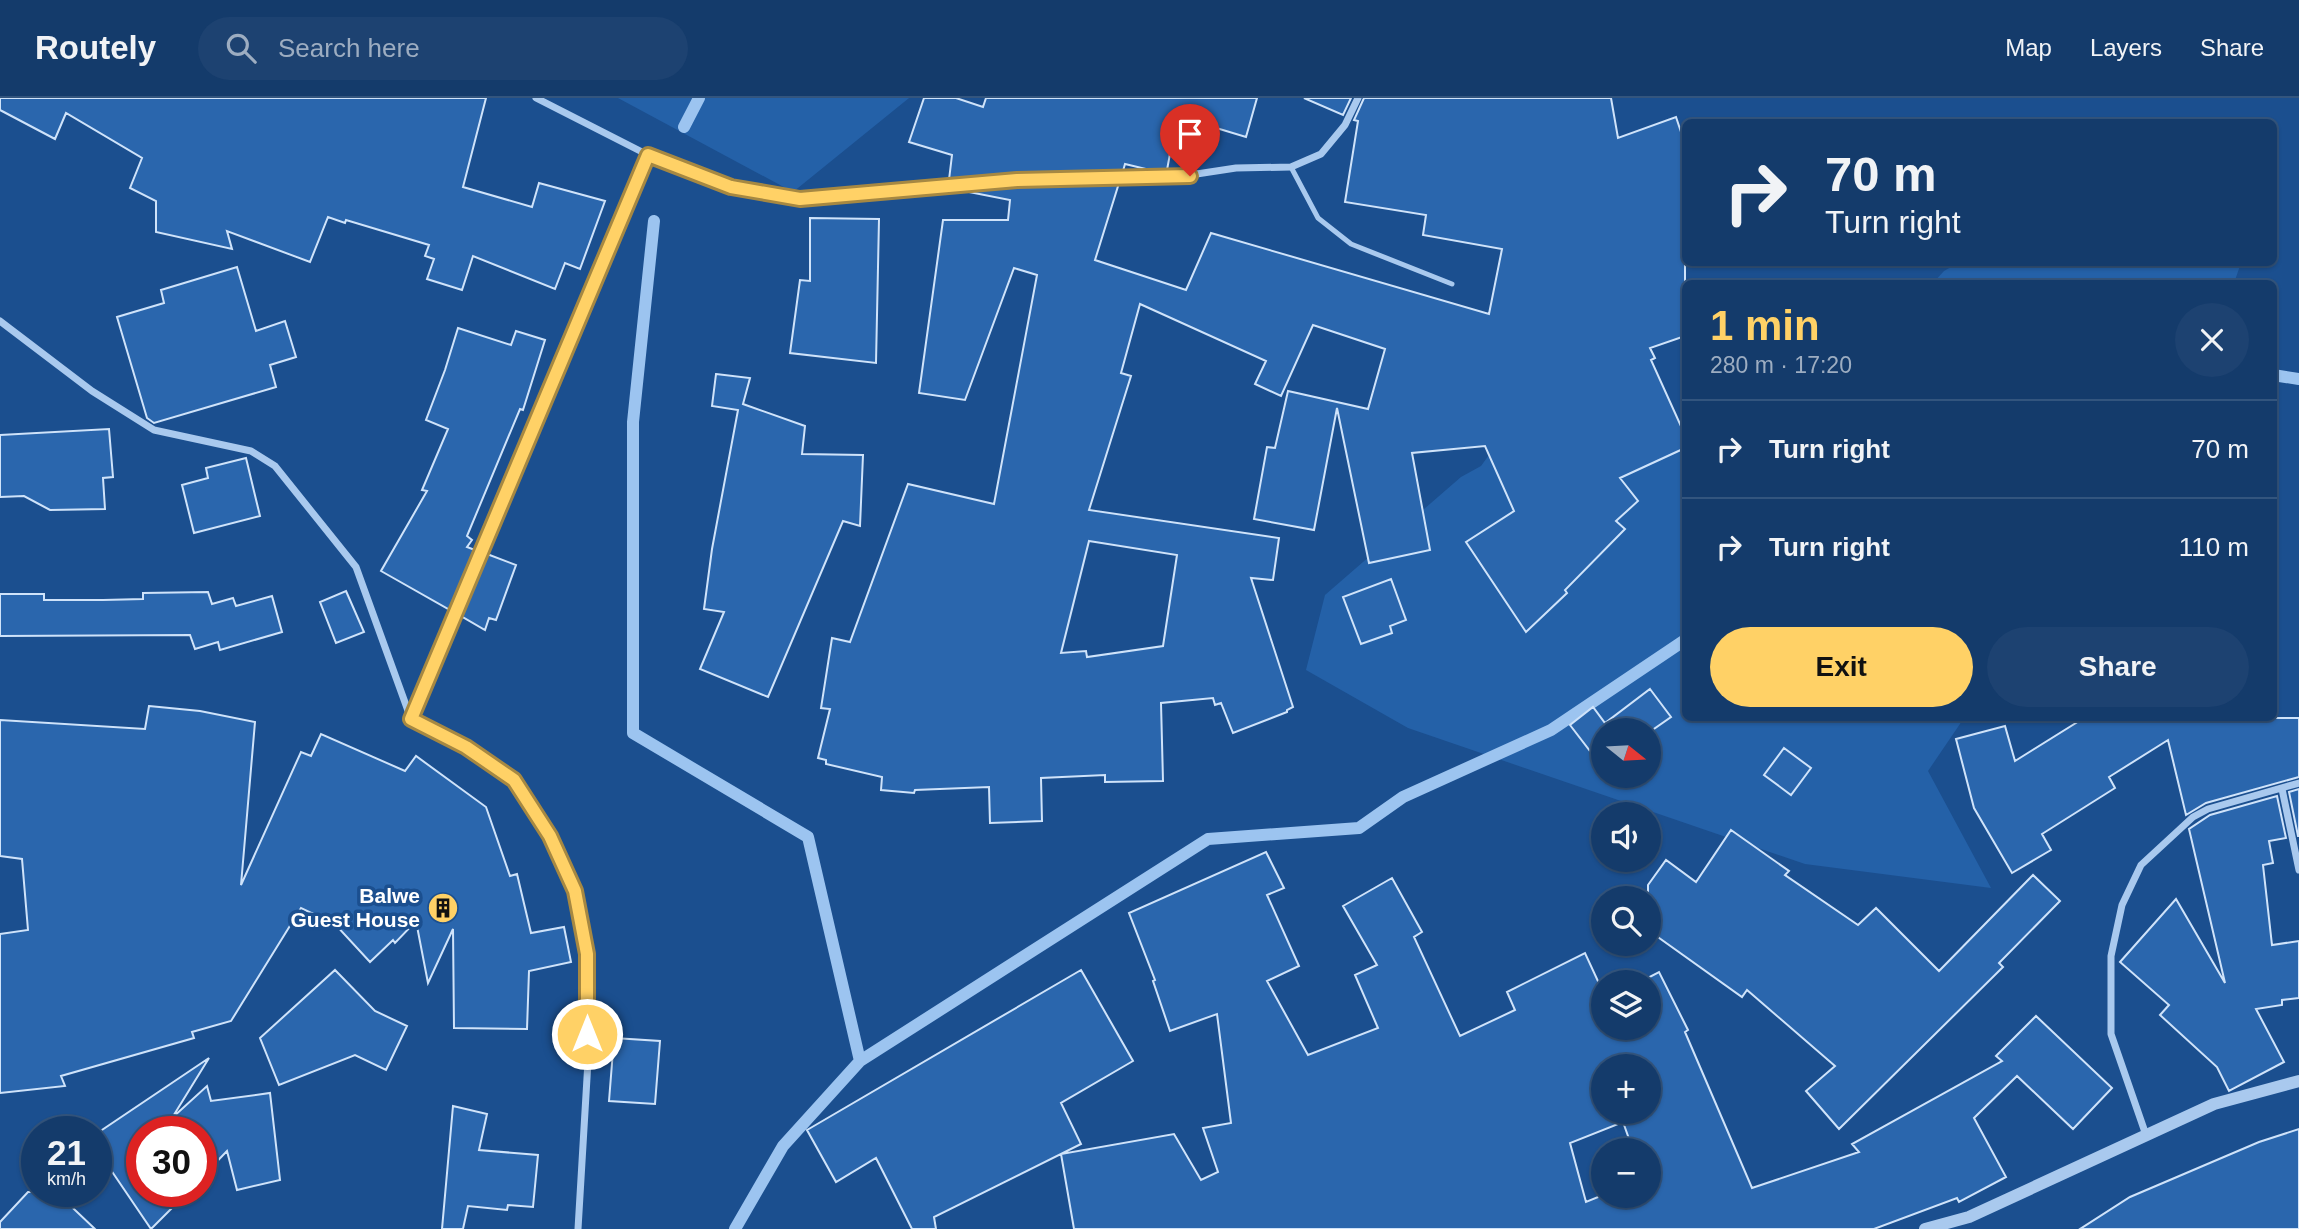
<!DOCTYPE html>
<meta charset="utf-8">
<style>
:root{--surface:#143b6b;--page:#1d4271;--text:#f1f3f6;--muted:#9dadc1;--line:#33557e;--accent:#ffd166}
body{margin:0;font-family:Helvetica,sans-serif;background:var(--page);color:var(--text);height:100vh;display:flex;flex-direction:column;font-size:26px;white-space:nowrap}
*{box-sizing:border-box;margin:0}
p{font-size:23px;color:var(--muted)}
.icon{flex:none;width:38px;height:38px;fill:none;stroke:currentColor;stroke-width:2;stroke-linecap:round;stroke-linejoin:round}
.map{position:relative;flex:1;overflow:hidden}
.drawer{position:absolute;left:1682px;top:182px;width:595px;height:441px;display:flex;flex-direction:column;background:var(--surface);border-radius:10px;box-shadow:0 2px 5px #0004,0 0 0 2px var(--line)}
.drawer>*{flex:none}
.hud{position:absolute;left:1682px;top:21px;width:595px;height:147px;border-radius:10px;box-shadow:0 2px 5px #0004,0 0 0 2px var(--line);background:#143b6b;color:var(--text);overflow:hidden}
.needle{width:46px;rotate:108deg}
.controls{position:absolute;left:1591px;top:620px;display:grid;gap:14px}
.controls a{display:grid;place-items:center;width:70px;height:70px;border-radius:50%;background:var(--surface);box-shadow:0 2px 5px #0004,0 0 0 2px var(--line);font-size:35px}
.speed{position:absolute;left:21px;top:1018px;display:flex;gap:14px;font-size:35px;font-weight:700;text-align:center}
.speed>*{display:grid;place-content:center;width:91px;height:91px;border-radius:50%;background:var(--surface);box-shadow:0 2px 5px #0004,0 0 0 2px var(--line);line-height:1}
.speed small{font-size:18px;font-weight:400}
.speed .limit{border:10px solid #d22;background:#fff;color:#111}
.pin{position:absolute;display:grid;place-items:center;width:60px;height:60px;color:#fff;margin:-72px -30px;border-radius:50% 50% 50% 0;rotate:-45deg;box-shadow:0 0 7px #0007}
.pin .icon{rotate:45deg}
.me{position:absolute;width:77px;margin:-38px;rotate:0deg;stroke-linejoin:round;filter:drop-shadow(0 0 5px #0008)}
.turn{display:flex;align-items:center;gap:24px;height:147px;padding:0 28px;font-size:32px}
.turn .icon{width:91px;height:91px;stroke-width:2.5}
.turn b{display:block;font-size:49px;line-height:60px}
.round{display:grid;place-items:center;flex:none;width:74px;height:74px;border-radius:37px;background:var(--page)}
.headline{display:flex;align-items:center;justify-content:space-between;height:119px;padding:0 28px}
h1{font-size:42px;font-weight:700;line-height:52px;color:var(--accent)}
.primary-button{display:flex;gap:14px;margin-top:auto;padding:14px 28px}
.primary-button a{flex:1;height:80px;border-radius:42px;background:var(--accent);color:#111;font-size:28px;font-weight:700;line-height:80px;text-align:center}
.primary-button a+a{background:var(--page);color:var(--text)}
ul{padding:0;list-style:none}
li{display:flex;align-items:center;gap:21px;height:98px;padding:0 28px;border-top:2px solid var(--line)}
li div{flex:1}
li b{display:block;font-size:26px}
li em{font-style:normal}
header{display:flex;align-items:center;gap:42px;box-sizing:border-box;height:98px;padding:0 35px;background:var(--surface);border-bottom:2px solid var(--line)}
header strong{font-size:33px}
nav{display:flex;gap:38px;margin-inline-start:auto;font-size:24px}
.search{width:490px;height:63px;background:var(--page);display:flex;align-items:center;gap:18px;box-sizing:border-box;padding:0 24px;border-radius:38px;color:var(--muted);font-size:26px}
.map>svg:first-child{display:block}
.green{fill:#2461a8;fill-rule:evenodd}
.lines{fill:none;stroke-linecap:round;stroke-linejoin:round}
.stream{stroke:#9cc4f0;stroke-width:12}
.building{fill:#2a66ad;stroke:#cfe3fa;stroke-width:2;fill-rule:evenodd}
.service{stroke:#a9c9ee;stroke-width:5}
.minor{stroke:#a9c9ee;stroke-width:7}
.tertiary{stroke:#a9c9ee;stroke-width:12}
.route-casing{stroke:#a68842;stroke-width:18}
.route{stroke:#ffd166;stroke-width:12}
.labels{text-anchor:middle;stroke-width:7;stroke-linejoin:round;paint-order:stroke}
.poi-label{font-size:21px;font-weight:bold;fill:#fff;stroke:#1b4f8f;text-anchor:end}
</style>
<header>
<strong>Routely</strong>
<div class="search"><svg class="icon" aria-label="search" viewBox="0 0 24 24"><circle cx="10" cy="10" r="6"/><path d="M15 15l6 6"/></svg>Search here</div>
<nav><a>Map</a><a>Layers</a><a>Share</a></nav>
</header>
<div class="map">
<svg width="2299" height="1131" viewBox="0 0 2299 1131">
<rect width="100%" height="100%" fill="#1b4f8f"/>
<path class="green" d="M618,0H909L793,94Z
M1958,165V164L2241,165L2234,185H1933L1944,173Z
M1541,329L1685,346V620H1964L1928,673L1991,790L1805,766L1408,630L1306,572L1325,497L1461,379L1481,368L1497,346ZM1603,632H1648V677H1603Z"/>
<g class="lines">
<path class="stream" d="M684,29L699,0
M654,123L633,324V635L808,739L860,963
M2273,277L2299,281
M735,1131L783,1048L860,963L1208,741L1359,730L1403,699L1551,632L1685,542"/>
</g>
<path class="building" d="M0,0H486L463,89L532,109L539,85L605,103L580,171L565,165L555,191L473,158L462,192L427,181L434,161L425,158L429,147L346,122L345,125L328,119L310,164L227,133L232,151L156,134V103L130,90L142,60L66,15L55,41L0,12Z
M924,0H956L983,9L986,0H1257L1246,39L1213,29L1205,55L1172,45L1167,72H1150L1125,66L1123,73L1017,76L949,82L952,57L909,44Z
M1304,0H1351L1343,17Z
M1364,0H1611L1618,40L1676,19L1685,46V238L1650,250L1655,260L1651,262L1685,337V350L1620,380L1638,403L1616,423L1625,431L1565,492L1567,495L1526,534L1466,444L1514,413L1485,348L1412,355L1430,452L1369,465L1337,310L1314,432L1254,421L1267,349L1275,350L1288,293L1368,311L1385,251L1313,227L1281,298L1255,286L1266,263L1140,206L1121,275L1131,278L1089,412L1279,440L1273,482L1251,480L1293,609L1287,612V614L1233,635L1221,605L1215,607L1213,600L1161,605L1163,683L1105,684V677L1041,680L1042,723L990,725L989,689L915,692L914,695L881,692L882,679L826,666V662L818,660L830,611L821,610L832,540L850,544L908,386L994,406L1037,177L1014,170L965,302L919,295L943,122H1008L1010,102L964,93L1017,88L1119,85L1095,162L1186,192L1211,135L1489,216L1502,151L1423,137L1426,117L1345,104L1358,23L1354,22ZM1089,443L1177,457L1163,548L1087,559L1086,553L1061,555Z
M810,120L879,121L876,265L790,255L800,182L810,183Z
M237,169L256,233L285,223L296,259L270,267L276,289L154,325L147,320L117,219L164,205L161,192Z
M458,230L511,247L516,233L545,242L523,312L520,311L467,438L472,442L467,449L475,452L450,512L381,473L427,393L422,392L448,331L426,322L445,272Z
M716,276L750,280L743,306L805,328L802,356L863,357L860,428L843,423L768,599L700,571L724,514L704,511L712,451L738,312L712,308Z
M109,331L113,379L103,380L105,411L50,412L24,398L0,399V337Z
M246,360L260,418L194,435L182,387L208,380L206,370Z
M487,456L516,467L496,522L489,520L485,532L461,518Z
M1391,481L1406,522L1390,528L1392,535L1361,546L1343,499Z
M346,493L364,534L336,545L320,504Z
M208,494L212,506L233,500L236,508L272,498L282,534L220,552L218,544L195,551L190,537L0,538V496H44V502H103L143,501V495Z
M1650,591L1671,619L1648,635V632H1603V670L1570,627L1593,609L1605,625Z
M149,608L200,613L255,624L241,787L301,654L311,658L321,636L405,673L416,658L486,709L510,778L517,776L531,835L564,829L571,864L529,873L527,931L454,930L453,831L428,885L416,823L395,845L393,842L370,864L335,826L301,810L231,923L192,934L194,940L61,978L65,988L0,995V836L28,832L22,761L0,758V622L145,631Z
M2084,620H2299V679L2206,705L2186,717L2168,642L2109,679L2115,690L2042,736L2051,752L2012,775L1974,710L1956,641L2005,628L2015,663Z
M1784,650L1811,670L1791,697L1764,677Z
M2299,691V738H2298L2289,694Z
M2277,698L2286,740L2269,743L2273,765L2263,767L2272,847L2299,843V900L2282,902V907L2256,911L2284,964L2229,993L2217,969L2160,917L2169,907L2120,864L2176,801L2225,885L2189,731L2210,717Z
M1731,732L1789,773L1785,777L1858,827L1876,810L1939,873L2033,777L2060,803L1999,865L2003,869L1839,1031L1806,993L1835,968L1747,892L1742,899L1648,832V787L1666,762L1696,784Z
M1266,754L1284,790L1267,797L1299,868L1267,883L1308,957L1378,930L1355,877L1377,867L1343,808L1392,780L1422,834L1414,839L1460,938L1515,912L1507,894L1585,855L1603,894V929H1648V884H1640L1659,874L1688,932L1685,934L1752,1090L1859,1054L1852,1046L2002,963L1996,958L2036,918L2112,990L2073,1031L2017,978L1974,1020L2006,1079L1959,1104L1957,1100L1874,1131H1074L1061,1056L1174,1036L1201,1082L1218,1074L1203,1030L1231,1025L1217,916L1170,933L1153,883L1155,882L1129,815ZM1603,968H1648V1013H1603ZM1623,1024L1633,1052H1648V1097H1603L1586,1104L1570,1045Z
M335,872L375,913L407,928L386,972L355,957L279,987L260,940Z
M1081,872L1133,963L1061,1005L1081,1046L934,1119L936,1131H912L876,1060L836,1084L807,1032Z
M614,940L660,943L655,1006L609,1003Z
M209,960L172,1020L207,988L211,1003L270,995L280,1082L237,1092L227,1053L201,1080V1034H142V1094H188L151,1131L96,1050V1036Z
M453,1008L487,1016L479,1052L538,1057L533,1109L508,1107L507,1112L468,1108L463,1131H442Z
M2299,1031V1131H2080L2130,1099L2259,1044Z
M28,1094H56L95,1131H0V1124Z"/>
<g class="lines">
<path class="service" d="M1291,69L1318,120L1351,146L1452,186"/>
<path class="minor" d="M536,0L648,57L731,89L800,101L1017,82L1190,77L1236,70L1291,69L1321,56L1345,27L1358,0
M0,223L92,293L154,332L251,353L275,368L356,469L411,621L466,649L514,682L550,738L575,793L587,855L588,963L578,1131
M411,621L648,57
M2282,691L2299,772
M2146,1037L2111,936V858L2122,807L2141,767L2193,719L2208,711L2299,685"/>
<path class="tertiary" d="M1925,1131L1969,1119L2214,1006L2299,983"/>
</g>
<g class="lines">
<g class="route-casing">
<path id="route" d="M587,936V856L575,793L550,738L514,682L466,649L411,621L648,57L731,89L800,101L1017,82L1190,78"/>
</g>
<use href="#route" class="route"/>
</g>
<defs>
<g id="building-disc" transform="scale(1.575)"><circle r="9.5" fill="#ffd166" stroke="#1b4f8f"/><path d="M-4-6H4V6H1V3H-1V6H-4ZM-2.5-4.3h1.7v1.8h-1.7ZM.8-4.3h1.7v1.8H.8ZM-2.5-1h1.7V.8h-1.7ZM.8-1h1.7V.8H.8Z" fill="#111"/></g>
</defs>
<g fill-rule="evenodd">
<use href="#building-disc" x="443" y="810"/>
</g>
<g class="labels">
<g class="poi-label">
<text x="420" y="805">Balwe<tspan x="420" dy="24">Guest House</tspan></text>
</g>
</g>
</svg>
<div class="controls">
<a><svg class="needle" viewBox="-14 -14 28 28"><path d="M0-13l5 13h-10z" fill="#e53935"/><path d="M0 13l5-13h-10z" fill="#9dadc1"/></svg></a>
<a><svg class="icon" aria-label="sound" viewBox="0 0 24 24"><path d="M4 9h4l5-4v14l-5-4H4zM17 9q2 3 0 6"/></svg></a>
<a><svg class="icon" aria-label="search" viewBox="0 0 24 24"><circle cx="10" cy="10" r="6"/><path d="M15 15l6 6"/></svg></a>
<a><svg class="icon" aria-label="layers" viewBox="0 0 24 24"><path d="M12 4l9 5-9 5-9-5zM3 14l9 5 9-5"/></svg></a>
<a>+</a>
<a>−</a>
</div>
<div class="speed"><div>21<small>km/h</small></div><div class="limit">30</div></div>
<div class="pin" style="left:1190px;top:78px;background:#d93025"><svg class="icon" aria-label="arrive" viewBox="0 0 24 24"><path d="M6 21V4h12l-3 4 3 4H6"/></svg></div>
<svg class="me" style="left:587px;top:936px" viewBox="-20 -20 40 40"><circle r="17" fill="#ffd166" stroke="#fff" stroke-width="3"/><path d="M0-11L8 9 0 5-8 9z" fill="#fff"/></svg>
<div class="hud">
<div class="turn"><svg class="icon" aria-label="right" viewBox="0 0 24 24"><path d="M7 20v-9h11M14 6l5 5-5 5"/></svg><div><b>70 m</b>Turn right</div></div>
</div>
<section class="drawer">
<div class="headline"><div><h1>1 min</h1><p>280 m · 17:20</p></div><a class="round"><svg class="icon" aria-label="close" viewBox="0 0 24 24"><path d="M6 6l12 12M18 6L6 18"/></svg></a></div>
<ul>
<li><svg class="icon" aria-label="right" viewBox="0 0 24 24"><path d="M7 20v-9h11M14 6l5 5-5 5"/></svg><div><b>Turn right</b></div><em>70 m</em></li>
<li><svg class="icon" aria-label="right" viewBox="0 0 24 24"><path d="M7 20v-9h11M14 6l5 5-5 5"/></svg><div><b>Turn right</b></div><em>110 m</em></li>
</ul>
<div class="primary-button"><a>Exit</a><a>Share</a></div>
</section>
</div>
